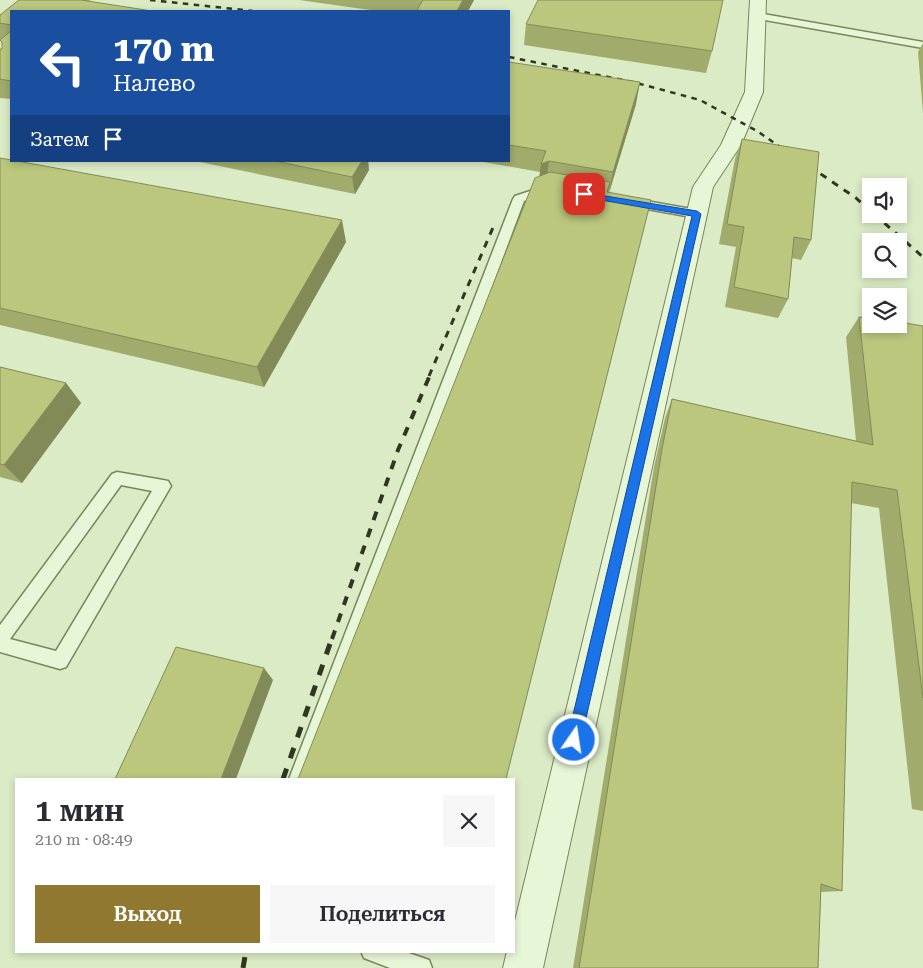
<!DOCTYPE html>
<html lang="ru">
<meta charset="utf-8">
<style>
:root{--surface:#fff;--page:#f7f7f7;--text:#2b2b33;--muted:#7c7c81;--accent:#907830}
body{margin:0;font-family:"Roboto Serif",serif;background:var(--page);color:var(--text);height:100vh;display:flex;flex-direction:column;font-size:19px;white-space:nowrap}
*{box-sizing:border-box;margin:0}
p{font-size:16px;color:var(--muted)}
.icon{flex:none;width:28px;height:28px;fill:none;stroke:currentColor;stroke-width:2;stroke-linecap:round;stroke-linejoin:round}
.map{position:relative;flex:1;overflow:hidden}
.side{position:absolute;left:15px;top:778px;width:500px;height:175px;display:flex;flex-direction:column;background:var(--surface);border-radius:0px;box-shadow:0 2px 8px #0003}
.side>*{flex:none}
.top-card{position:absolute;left:10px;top:10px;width:500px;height:152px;border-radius:0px;box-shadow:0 2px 8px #0003;background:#1a4fa0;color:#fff;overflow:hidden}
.controls{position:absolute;left:862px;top:178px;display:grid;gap:10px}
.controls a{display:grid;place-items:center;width:45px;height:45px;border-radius:0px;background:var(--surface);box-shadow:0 2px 8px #0003;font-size:25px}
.pin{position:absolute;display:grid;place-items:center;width:42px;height:42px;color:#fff;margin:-21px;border-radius:10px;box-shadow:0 2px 8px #0006}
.me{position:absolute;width:55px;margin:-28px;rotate:13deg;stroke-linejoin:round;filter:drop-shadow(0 0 4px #0008)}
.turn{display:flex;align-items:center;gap:18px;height:105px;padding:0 20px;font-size:22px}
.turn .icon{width:65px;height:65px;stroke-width:2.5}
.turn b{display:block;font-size:35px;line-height:42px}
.then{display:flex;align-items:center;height:48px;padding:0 20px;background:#0003;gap:10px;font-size:19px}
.round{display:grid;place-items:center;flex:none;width:52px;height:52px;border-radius:0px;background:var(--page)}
.headline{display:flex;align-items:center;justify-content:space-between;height:85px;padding:0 20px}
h1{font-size:30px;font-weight:600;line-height:38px}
.action{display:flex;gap:10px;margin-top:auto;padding:10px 20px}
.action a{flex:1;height:58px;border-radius:0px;background:var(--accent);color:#fff;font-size:20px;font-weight:600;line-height:58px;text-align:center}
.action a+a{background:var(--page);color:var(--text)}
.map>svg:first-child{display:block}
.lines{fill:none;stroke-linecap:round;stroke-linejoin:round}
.lane-casing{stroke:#79855c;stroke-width:3}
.street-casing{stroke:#79855c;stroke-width:2}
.lane{fill:#e8f6d8;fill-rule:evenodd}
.street{fill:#e8f6d8;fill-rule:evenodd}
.rail-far3{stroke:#30361f;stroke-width:2.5;stroke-dasharray:5.5 5.5;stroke-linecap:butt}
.rail-far2{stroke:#30361f;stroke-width:3;stroke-dasharray:7 7;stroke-linecap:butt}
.rail-far1{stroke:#30361f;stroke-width:4;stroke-dasharray:9 9;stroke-linecap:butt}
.rail{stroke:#30361f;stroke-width:5;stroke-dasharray:11 11;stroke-linecap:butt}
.wall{fill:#a0ab6c}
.shaded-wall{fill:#828b58}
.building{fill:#bac77d;stroke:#828b58}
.route{fill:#1a73e8;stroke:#114b97}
</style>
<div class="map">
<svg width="923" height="968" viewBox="0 0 923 968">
<rect width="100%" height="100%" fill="#daebc5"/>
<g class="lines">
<g class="lane-casing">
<path id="lane" d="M757,13L923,42V48L754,18L753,16Z
M548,185L554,188L552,190L524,201L308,779H289L513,199L515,196Z
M629,198L697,210L703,214L697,218L625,205L623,202Z
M117,472L163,480L168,481L171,486L66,667L60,669L0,652V625L112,474ZM121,485L152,491L56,651L10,639Z
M361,951H403L429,960L432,968H390L364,958Z"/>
</g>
<g class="street-casing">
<path id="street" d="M750,0H766L763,92L741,145L713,187L543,968H503L507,951H514V925L693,187L721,145L745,92Z"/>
</g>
<use href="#lane" class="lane"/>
<use href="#street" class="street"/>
<path class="rail-far3" d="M150,0L253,11
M509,57L633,82L700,100L757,131L789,153
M806,164L811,167"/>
<path class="rail-far2" d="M809,166L856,198L871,212
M874,214L923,257
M429,376L495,223"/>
<path class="rail-far1" d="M332,639L398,450L430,375"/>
<path class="rail" d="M283,779L332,638
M243,968L246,951"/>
</g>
<path class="wall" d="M19,0H91L89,1L11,11V99L0,98V49H2V44L0,39V15Z
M299,0H474L468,11H377Z
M526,24L712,51L706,73L524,45Z
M923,43V113L918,52Z
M509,62L636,104L609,192L506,779L540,172L478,161H509Z
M742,139L811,240L801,260L792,258L788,299L778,318L725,307L736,247L719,244L735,159Z
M0,158L346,242L264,387L0,325Z
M195,161H368L369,170L355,194Z
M859,317L923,326V811L912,809L879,508L851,503L842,891L821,892L818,968H573L654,467L665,418L672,399L856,441L846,337Z
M0,367L66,383L81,403L22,483L0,477Z"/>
<path class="shaded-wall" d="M463,0H474L468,11H457Z
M640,82L636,104L609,193L613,172Z
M362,161H368L369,170L355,194L352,177Z
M549,161L546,183L538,186L541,164Z
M342,220L346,242L264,387L257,367Z
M66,383L81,403L22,483L4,465Z
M264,668L273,680L236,779H221Z"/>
<path class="building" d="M19,0H81L152,11H11V25L0,23V15Z
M423,0H463L457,11H427L417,10Z
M538,0H723L712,51L526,24Z
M11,31V81L0,79V49H2V42L0,40Z
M509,62L640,82L613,172L549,161L541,164L546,151L509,145Z
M742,139L819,152L811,240L794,237L788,299L734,287L744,227L727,224Z
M0,158L11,160V161H17L342,220L257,367L0,308Z
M275,161H362L352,177Z
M550,172L610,182L607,192L651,200L506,779H298L535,178Z
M859,317L871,318V324H899V322L923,326V698L897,490L852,482L842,891L821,884L818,968H579L662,449L672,399L873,445Z
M0,367L66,383L4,465L0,464Z
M176,647L264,668L221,779H115Z"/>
<path class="route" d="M581,192L697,211L701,214L581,740L579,745L574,747L569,745L567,740L692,216L584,197L581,196Z"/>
</svg>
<div class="controls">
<a><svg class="icon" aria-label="sound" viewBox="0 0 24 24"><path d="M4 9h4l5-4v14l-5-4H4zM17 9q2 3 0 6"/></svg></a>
<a><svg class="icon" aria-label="search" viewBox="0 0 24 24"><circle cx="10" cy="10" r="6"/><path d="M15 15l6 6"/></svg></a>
<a><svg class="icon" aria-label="layers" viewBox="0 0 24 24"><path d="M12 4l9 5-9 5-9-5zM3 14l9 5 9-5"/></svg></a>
</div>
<div class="pin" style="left:584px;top:194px;background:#d93025"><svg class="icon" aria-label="arrive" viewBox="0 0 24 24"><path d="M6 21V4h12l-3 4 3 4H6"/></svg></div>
<svg class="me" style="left:574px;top:740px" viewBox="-20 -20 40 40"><circle r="17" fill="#1a73e8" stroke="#fff" stroke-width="3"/><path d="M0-11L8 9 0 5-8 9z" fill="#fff"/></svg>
<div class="top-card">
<div class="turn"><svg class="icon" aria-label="left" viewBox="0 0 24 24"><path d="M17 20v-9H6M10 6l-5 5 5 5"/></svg><div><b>170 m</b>Налево</div></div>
<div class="then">Затем<svg class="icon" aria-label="arrive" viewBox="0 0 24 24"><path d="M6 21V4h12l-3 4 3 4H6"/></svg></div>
</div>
<section class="side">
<div class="headline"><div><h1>1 мин</h1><p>210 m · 08:49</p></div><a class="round"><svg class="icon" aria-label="close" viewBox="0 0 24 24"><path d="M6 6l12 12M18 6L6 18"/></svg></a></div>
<div class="action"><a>Выход</a><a>Поделиться</a></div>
</section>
</div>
